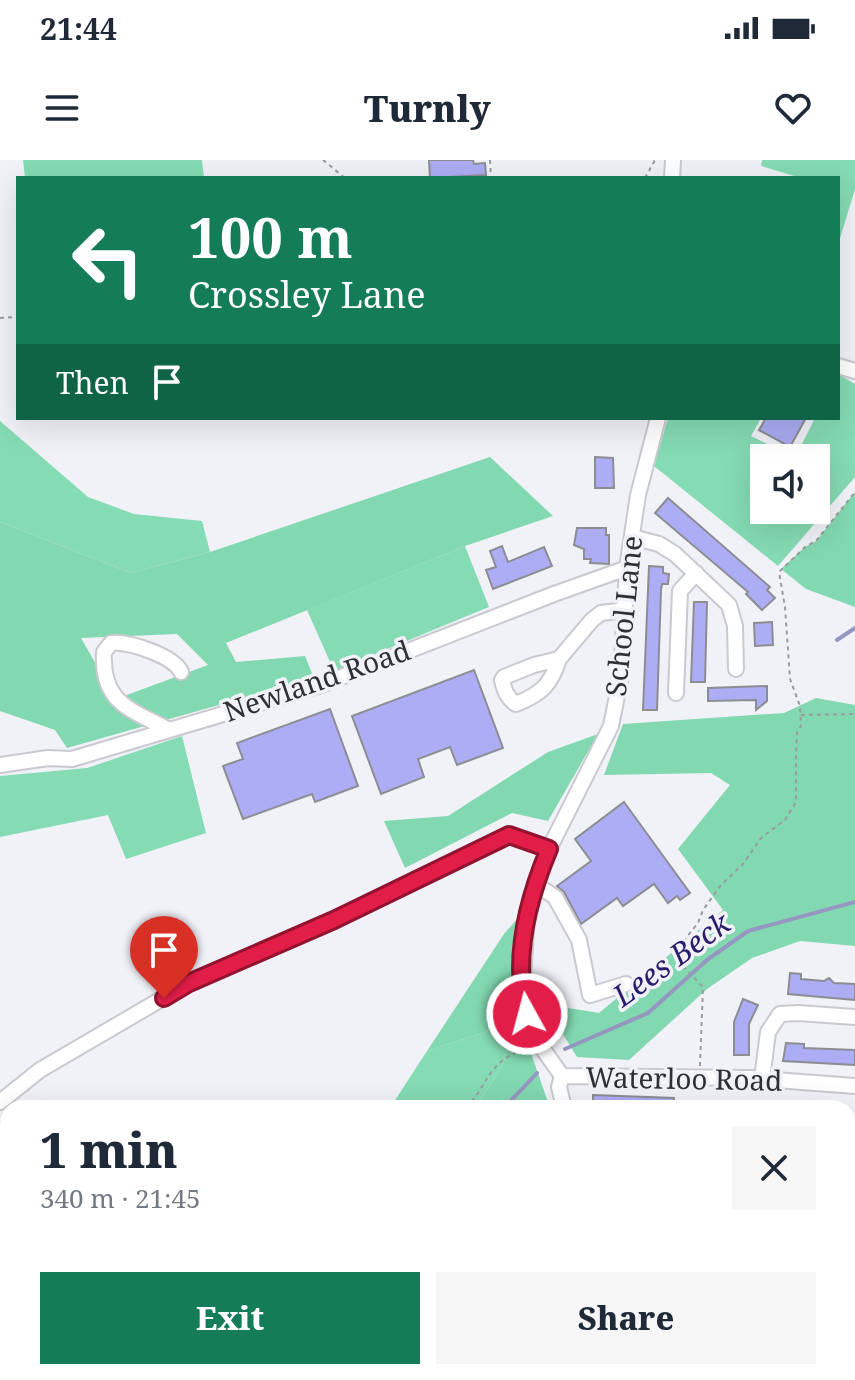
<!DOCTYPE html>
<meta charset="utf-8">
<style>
:root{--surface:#fff;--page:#f6f6f7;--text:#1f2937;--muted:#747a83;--accent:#147d58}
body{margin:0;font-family:"Noto Serif",serif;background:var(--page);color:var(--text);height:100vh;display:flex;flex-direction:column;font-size:30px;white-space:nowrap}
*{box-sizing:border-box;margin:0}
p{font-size:26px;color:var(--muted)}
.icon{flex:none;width:44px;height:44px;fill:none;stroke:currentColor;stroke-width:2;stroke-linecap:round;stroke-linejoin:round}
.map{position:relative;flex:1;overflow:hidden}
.panel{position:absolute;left:0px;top:940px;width:856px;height:280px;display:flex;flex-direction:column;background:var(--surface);border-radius:24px 24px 0 0;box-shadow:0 8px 32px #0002}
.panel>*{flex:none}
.hud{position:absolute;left:16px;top:16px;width:824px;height:244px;border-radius:0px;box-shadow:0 8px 32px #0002;background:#147d58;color:#fff;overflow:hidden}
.buttons{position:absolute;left:750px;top:284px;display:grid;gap:16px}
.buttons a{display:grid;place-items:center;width:80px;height:80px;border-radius:0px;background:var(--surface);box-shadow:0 8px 32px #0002;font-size:40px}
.pin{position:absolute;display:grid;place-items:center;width:68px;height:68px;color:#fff;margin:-82px -34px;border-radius:50% 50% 50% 0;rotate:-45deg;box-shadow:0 0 8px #0007}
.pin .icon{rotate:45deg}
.me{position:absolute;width:88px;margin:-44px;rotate:353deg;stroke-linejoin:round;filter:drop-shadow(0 0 6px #0008)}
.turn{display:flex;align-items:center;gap:28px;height:168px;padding:0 40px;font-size:36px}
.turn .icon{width:104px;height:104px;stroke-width:2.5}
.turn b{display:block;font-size:56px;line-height:68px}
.then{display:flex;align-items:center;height:76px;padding:0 40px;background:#0003;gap:16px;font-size:30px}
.round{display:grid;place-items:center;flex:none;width:84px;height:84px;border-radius:0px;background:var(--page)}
.summary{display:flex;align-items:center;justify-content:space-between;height:136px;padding:0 40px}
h1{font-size:48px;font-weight:800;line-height:60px}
.primary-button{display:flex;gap:16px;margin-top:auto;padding:16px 40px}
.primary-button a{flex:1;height:92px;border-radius:0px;background:var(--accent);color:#fff;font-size:32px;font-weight:800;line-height:92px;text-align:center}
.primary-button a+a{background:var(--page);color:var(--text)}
.status{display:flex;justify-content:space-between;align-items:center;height:56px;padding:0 40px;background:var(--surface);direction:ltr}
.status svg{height:22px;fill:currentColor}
header{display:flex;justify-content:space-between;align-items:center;height:104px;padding:0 40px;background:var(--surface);font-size:36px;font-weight:800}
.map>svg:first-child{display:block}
.green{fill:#85dbb3;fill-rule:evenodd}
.forest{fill:#82d8b0;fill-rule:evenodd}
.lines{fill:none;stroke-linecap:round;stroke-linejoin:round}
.stream{stroke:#9597c0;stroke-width:4}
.building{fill:#acadf4;stroke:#8c8d92;stroke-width:2}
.minor-casing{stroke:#c9c9cf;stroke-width:18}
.path{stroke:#9a9a9f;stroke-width:2;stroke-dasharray:4 4;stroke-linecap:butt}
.minor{stroke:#fff;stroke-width:14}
.route-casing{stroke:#92132f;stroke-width:20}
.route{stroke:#e11d48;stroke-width:14}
.labels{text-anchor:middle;stroke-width:7;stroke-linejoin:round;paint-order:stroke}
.street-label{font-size:28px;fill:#2f3032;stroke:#f1f1f8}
.water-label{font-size:30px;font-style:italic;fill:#2a1c6c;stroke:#f1f1f8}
</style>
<div class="status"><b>21:44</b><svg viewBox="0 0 49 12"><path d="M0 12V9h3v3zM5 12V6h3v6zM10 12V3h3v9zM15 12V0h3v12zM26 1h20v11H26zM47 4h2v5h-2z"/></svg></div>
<header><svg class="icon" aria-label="menu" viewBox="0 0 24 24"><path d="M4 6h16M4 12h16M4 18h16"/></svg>Turnly<svg class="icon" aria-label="heart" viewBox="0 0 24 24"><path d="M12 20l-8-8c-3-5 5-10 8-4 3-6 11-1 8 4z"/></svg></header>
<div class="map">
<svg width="855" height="1220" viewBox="0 0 855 1220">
<rect width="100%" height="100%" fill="#f1f1f8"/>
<path class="green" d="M23,0H202L204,18H25Z
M762,0H855V29L838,85V18H801L761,6Z
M838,214L855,224V317L778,406L654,306L668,258H761L751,276L795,298L815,258H838ZM764,298H816V350H764Z
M0,261L88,337L134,354L202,361L210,392L131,413L0,362Z
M465,386L489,447L334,511L307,450Z
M182,576L206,673L126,699L108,655L0,677V616L87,608Z
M513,863L503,905L475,948H390L427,891Z
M5,952L8,955V1212H145L136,1220H0V962Z"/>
<path class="forest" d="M490,297L553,356L465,386L226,483L236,502L305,496L314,518L67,588L55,570L0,551V362L131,413L210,392ZM177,474L208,505L116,539L81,478Z
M855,332V447L806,429L781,409L805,387L816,381Z
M816,538L855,545V786L800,781L752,798L707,829L629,900L577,897L544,844L599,853L723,750L678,689L730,625L711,613L604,615L623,564L784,553Z
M598,574L548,661L512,653L405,708L384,661L448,656L548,592Z
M517,759L513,808L517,853L550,948H475L503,905L513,863L427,891L504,774Z
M855,1034V1220H787L791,1212H848V1036Z"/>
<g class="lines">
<path class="stream" d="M837,480L855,468
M565,889L648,853L707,800L748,771L855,742
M504,948L537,913
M848,1049L855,1048
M162,1220L170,1212"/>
</g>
<path class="building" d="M429,0H473L474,4L485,3L486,15L430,18Z
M766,258H806L790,287L759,270Z
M595,297L613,298L614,328H595Z
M668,338L770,427L767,430L775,438L762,450L746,434L748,432L655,353Z
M577,368H606V375H609V404L590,403L591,399H584V389L574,385Z
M502,386L508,402L544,387L552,406L493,429L486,410L496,407L490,391Z
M649,406L663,407V413L669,414L668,424H662L661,430L657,550H643Z
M694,442H707L705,522H691Z
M772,462L773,485L755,486L754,463Z
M474,510L503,588L457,605L450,587L418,599L424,617L381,634L352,556Z
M767,526V541L756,550V540L708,541V528Z
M330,549L358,626L315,642L312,634L243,659L223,606L243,599L237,583Z
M624,642L690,733L680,740L677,736L668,743L654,724L623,746L617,738L581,764L564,732L557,726L591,701L575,679Z
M790,813L801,814V819L824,821L829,818L834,823L855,824V840L788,834Z
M743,839L758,845L749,864V895H734V862Z
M786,883L804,884V888L855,890V905L783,901Z
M593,935L674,938L673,948H593Z"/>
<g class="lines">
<g class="minor-casing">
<path id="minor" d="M672,18L673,0
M838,206L855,211
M632,377L659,384L675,394L729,445L735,466L736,509
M559,499C551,525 541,534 516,544C507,538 504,530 502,520L504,517L534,505L559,499L592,460L601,453L625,450
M676,533L680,431L696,413
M169,570C130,549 101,543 104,492L111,483C129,481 174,496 181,512
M0,605L48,598L72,599L321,525L554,434L627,408
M535,724L555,737L579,780L590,835L626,824
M562,916L749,918L855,926
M762,919L768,872L780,854L798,853L855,857
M0,942L40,910L189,823L334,760L509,675L549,689
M564,948L559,927L562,916L533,875L522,836L527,754L537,719L549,689L611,566L621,516L627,408L638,335L658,258
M848,997L855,998
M628,1212L629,1220
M310,1220L317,1212
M689,1220L694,1212"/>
</g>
<path class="path" d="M323,0L345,18
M490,0L491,18
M645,18L655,0
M0,158L18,157
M801,555L855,554
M700,906L703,827L680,803L678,788L698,763L703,750L721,725L743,704L761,678L785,660L796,642V595L797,572L801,566L800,546L790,519L785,447L779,412L805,387L816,381L855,332
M467,948C490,920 487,904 525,888
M0,1094H8
M117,1220L125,1212"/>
<use href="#minor" class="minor"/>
</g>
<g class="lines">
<g class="route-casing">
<path id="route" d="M164,838L189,823L334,760L509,675L549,689C528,739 512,800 527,854"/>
</g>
<use href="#route" class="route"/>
</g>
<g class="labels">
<g class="street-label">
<text transform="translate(624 456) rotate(-84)" y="10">School Lane</text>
<text transform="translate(317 521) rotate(-19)" y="10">Newland Road</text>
<text transform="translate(684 919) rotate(1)" y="10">Waterloo Road</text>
</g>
<g class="water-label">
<text transform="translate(672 800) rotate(-36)" y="10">Lees Beck</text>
</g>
</g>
</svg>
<div class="buttons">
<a><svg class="icon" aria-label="sound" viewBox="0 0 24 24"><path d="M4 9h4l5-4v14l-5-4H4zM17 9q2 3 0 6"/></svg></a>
</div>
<div class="pin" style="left:164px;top:838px;background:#d93025"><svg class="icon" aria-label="arrive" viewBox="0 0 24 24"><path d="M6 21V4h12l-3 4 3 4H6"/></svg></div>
<svg class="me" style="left:527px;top:854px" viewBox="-20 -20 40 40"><circle r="17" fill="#e11d48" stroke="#fff" stroke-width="3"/><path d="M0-11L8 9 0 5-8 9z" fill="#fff"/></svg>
<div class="hud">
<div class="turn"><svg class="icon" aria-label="left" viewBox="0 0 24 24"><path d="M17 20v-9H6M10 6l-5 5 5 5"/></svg><div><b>100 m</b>Crossley Lane</div></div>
<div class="then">Then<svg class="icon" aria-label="arrive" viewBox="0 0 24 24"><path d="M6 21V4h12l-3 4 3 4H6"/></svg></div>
</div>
<section class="panel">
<div class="summary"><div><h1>1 min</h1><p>340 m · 21:45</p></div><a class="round"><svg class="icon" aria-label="close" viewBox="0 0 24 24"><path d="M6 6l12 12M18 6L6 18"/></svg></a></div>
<div class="primary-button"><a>Exit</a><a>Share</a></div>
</section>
</div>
